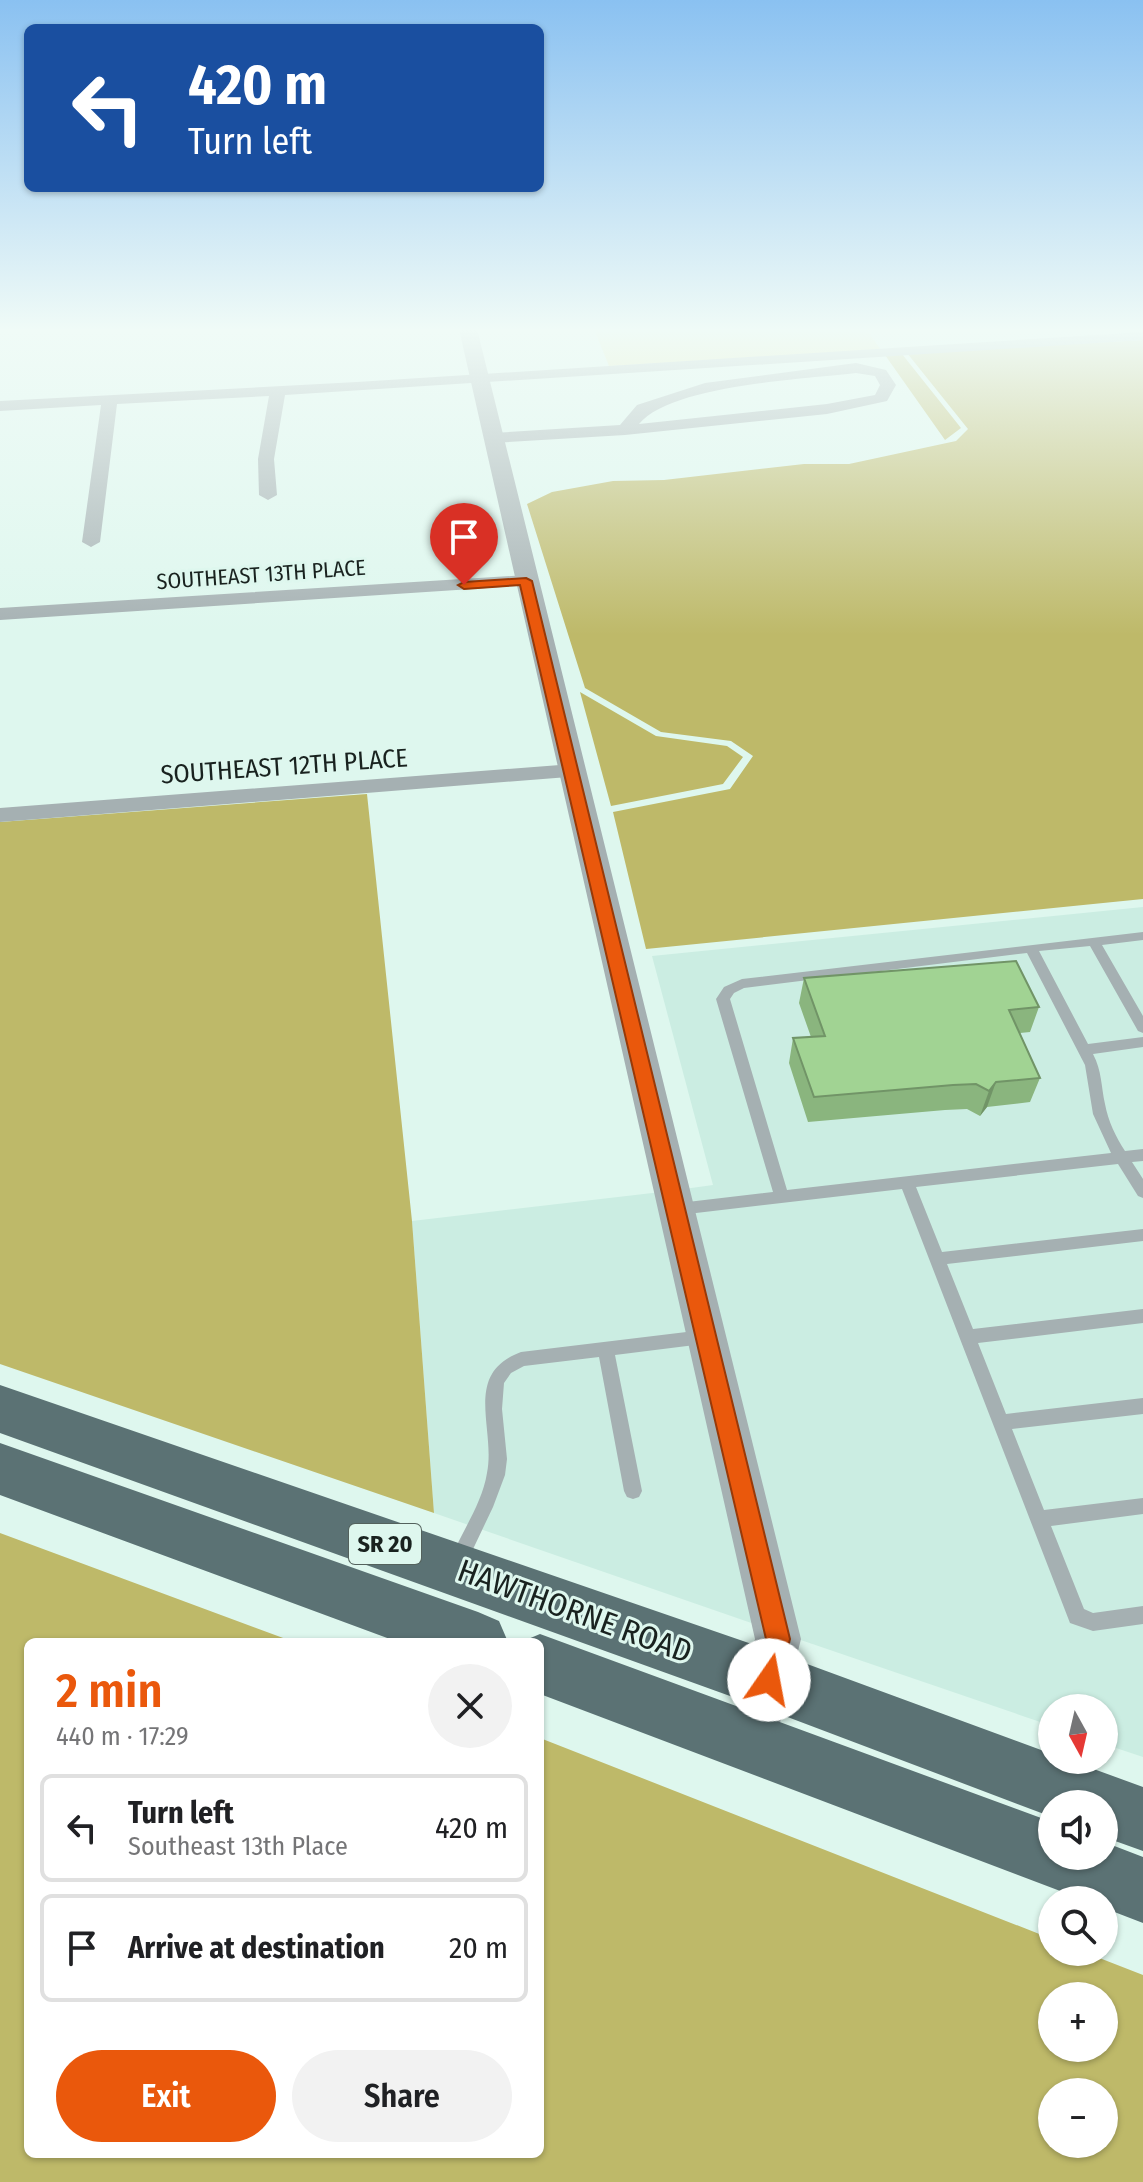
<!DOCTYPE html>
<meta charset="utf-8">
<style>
:root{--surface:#fff;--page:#f2f2f2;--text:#202124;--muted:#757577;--line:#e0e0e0;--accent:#ea580c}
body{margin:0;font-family:"Fira Sans Condensed",sans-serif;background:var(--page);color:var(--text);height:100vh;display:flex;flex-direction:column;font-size:30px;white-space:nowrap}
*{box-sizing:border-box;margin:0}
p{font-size:26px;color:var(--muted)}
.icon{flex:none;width:44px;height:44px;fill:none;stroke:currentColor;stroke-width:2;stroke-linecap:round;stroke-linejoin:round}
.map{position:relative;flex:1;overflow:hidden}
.side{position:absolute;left:24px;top:1638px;width:520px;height:520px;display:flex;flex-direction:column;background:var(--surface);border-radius:12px;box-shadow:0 2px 6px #0004}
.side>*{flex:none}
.hud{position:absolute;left:24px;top:24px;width:520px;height:168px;border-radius:12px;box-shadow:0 2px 6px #0004;background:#1a4fa0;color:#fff;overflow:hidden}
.needle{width:52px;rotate:172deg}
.fabs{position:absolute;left:1038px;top:1694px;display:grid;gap:16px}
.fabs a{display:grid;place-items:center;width:80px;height:80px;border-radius:50%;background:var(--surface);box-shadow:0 2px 6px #0004;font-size:40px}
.pin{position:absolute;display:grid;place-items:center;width:68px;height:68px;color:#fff;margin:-82px -34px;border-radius:50% 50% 50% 0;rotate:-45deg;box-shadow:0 0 8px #0007}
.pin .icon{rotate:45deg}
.me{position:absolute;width:88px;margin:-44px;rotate:12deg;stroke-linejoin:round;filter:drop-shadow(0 0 6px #0008)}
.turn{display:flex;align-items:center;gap:28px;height:168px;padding:0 32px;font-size:36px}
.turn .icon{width:104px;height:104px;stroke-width:2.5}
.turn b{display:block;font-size:56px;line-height:68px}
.round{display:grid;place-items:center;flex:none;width:84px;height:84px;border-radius:42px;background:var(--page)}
.summary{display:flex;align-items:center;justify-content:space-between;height:136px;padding:0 32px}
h1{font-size:48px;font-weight:600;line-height:60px;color:var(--accent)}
.button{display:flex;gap:16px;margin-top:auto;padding:16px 32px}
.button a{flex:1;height:92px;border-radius:48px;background:var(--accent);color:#fff;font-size:32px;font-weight:600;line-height:92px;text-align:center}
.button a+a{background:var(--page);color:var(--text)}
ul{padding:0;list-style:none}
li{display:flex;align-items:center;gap:24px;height:108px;margin:0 16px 12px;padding:0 16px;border:4px solid var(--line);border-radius:12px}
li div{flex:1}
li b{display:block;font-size:30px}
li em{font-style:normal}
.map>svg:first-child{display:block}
.built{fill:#cbede2}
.green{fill:#eae6a2}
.forest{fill:#beb969;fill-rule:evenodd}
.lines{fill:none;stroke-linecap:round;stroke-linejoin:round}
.service{fill:#a5b0b2;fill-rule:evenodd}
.minor{fill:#a5b0b2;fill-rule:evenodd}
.tertiary{fill:#a5b0b2;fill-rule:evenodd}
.trunk{fill:#5b7274;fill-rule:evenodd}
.wall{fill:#8ab57e}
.shaded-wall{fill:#719467}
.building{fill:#a1d393;stroke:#719467;stroke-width:2}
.route{fill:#ea580c;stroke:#983908;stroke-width:2}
.labels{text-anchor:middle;stroke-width:6;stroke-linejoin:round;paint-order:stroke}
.far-street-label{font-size:22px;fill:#19221f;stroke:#def7ee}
.shield{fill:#def7ee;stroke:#54625d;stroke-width:2}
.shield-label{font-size:24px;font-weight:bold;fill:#19221f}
.street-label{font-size:26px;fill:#19221f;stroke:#def7ee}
.near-street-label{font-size:32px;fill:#19221f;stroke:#def7ee}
</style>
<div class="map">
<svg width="1143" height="2182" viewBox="0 0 1143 2182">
<rect width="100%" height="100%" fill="#def7ee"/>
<path class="built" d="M1143,907V1757L1104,1744V1708H1052V1726L792,1637L684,1189L713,1185L652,956Z
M661,1192L760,1626L434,1513L412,1221Z"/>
<path class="green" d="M594,329H866L881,350L609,366Z"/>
<path class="forest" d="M1143,340V899L646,949L613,812L730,789L753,756L731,741L661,732L585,688L527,504L552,492L613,481L664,480L804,464H849L956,441L968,429L907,353Z
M902,354L961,428L945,440L885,355Z
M580,692L656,736L727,746L743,757L723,784L611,806Z
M367,794L412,1221L434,1513L0,1364V822Z
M0,1533L294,1642H28V2154H540V1738L1052,1939V1952H1084L1143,1975V2182H0ZM1104,1996V2048H1052V1996ZM1104,2092V2144H1052V2092Z"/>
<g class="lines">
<path class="service" d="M1143,932V940L1102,945L1143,1016V1033L1138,1031L1090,946L1039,951L1088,1044L1143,1037V1047L1093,1054C1102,1071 1101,1086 1105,1104C1108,1121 1116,1137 1125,1151L1143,1149V1161L1132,1162L1143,1179V1198L1138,1196L1118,1164L916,1187L942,1252L1143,1229V1241L947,1264L973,1329L1143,1309V1323L978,1343L1006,1414L1143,1398V1414L1012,1429L1044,1510L1143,1498V1514L1051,1526L1084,1609L1093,1613L1143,1606V1624L1093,1631L1070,1623L902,1189L679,1215L674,1213L671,1209L674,1205L679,1203L773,1192L716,999L724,987L742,979ZM1027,953L1085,1065L1093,1114L1111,1153L787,1190L730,999L734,993L744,988Z
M703,1330L709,1332L711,1337L709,1342L703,1344L615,1355L642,1491L639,1497L633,1499L627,1497L624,1491L599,1357L524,1366L511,1373L504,1383L502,1409L507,1459L505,1475L493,1507L465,1566L459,1569L453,1566L450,1560C462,1531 482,1504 487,1473C496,1428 462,1374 521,1352Z"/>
<path class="minor" d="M1143,332V340L285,395L274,459L277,495L268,500L259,495L258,459L269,396L117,404L100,542L91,547L82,542L101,405L0,411V401L357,382Z
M856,363L886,370L896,385L887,401L827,414L625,435L493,443L485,438L493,433L620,425L637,405L705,383ZM856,373L875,376L880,385L875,395L827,404L639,424C670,385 805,379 856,373Z
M526,575L535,581L533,585L0,620V608Z
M573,764L581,766L584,771L581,776L0,822V808Z"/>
<path class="tertiary" d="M459,329H477L801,1639L771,1759L754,1766L737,1759L730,1742L755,1639Z"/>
<path class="trunk" d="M0,1385L769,1650L1052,1754V1760H1069L1143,1787V1851L1104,1837V1804H1052V1817L769,1710L0,1433Z
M0,1443L478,1612L499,1621L508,1642H398L0,1495Z
M540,1634L1052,1822V1856H1104V1842L1143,1857V1923L1104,1908V1900H1084L540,1694V1642H521Z"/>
</g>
<path class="wall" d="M804,978L1039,1007L1030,1032L1020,1033L1040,1078L1030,1102L987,1107L980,1116L967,1109L945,1110L808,1122L789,1063L793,1038L811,1037L799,1003Z"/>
<path class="shaded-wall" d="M996,1082L987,1107L980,1116L989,1091Z"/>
<path class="building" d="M1016,961L1039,1007L1009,1010L1040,1078L996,1082L989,1091L976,1084L953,1085L814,1097L793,1038L825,1036L804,978Z"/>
<linearGradient id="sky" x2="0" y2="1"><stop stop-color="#8ac1f1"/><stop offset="0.52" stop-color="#f0fbf7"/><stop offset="1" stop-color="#f0fbf7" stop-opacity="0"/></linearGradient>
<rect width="1143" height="635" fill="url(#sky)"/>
<path class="route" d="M526,578L532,581L790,1639L778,1689L769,1692L760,1689L757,1680L766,1639L520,585L464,589L458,585L464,582Z"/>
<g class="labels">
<g class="far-street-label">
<text transform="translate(261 574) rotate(-4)" y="8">SOUTHEAST 13TH PLACE</text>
</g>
<rect class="shield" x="349" y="1524" width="72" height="40" rx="6"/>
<g class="shield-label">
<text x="385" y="1552">SR 20</text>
</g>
<g class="street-label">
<text transform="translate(284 766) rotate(-4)" y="9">SOUTHEAST 12TH PLACE</text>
</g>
<g class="near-street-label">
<text transform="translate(575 1611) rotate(20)" y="11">HAWTHORNE ROAD</text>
</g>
</g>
</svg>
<div class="fabs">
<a><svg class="needle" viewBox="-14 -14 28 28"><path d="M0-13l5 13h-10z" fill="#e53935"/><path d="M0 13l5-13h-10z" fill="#757577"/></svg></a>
<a><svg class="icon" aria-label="sound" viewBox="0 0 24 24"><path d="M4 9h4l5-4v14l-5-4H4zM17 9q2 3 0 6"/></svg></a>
<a><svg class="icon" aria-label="search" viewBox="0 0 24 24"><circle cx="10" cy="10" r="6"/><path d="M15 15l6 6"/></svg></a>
<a>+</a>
<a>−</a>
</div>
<div class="pin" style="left:464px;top:585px;background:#d93025"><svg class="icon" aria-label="arrive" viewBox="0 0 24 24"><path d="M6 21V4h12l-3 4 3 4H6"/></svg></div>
<svg class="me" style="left:769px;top:1680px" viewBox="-20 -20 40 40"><circle r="19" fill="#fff"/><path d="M0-13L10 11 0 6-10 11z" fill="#ea580c"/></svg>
<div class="hud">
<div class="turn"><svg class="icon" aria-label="left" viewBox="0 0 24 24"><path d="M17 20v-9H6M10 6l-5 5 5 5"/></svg><div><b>420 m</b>Turn left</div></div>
</div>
<section class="side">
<div class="summary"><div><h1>2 min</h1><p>440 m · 17:29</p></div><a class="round"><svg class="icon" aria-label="close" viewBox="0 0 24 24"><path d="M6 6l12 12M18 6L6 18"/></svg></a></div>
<ul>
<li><svg class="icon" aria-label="left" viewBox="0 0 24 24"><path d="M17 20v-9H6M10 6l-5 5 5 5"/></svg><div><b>Turn left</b><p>Southeast 13th Place</p></div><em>420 m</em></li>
<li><svg class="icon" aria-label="arrive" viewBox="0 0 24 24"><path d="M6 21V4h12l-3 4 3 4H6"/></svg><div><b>Arrive at destination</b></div><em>20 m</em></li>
</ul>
<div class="button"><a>Exit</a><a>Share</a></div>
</section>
</div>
